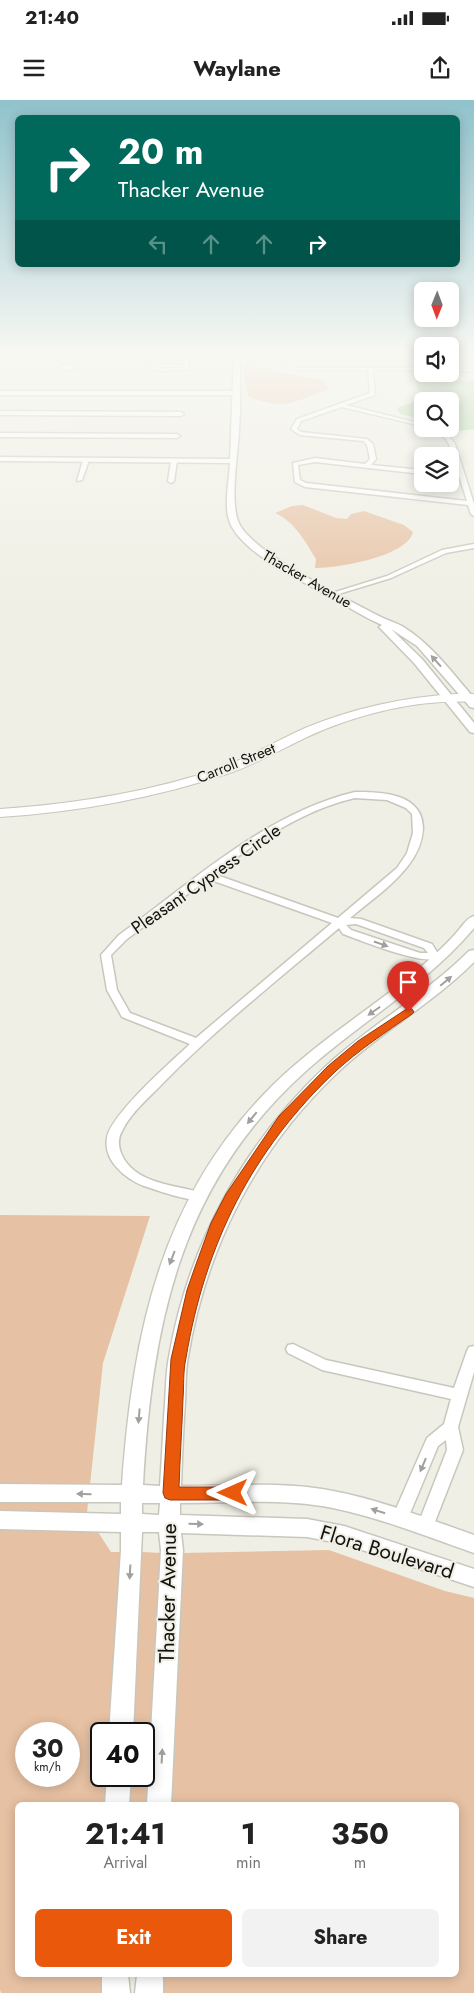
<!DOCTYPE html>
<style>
:root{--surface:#fff;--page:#f2f2f2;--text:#222;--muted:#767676;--accent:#ea580c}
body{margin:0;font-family:Jost,sans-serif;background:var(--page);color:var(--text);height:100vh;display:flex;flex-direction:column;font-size:19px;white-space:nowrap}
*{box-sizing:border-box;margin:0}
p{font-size:16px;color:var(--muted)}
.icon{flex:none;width:28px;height:28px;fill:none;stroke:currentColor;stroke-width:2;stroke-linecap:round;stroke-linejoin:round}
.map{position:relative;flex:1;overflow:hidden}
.side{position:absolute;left:15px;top:1702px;width:444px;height:175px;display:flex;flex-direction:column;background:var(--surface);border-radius:8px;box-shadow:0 2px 12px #0003}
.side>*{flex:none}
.banner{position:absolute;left:15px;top:15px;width:445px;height:152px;border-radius:8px;box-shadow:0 2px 12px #0003;background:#00695c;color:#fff;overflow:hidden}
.needle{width:32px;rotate:181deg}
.tools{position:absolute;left:414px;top:182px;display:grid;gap:10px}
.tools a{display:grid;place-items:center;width:45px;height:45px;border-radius:8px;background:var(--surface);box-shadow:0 2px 12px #0003;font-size:25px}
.speed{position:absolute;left:15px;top:1622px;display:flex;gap:10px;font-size:25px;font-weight:700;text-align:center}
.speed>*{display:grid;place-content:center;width:65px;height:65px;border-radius:50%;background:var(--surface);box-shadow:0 2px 12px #0003;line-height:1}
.speed small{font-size:12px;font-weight:400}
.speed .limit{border:2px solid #111;border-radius:8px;background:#fff;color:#111}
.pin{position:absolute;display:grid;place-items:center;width:42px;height:42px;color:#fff;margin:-51px -21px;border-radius:50% 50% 50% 0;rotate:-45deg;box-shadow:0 0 5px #0007}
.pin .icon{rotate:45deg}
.me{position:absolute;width:55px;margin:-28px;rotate:270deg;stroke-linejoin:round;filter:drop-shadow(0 0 4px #0008)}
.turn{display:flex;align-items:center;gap:18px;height:105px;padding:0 20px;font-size:22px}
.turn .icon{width:65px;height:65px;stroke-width:2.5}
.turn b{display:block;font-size:35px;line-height:42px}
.lanes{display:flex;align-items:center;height:48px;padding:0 20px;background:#0003;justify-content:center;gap:25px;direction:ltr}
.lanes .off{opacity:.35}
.eta{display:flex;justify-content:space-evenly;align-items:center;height:85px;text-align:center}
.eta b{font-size:30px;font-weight:700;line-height:35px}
.button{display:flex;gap:10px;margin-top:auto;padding:10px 20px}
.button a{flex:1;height:58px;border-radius:8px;background:var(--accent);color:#fff;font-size:20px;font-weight:700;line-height:58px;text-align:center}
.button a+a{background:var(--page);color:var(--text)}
.status{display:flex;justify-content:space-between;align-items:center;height:35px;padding:0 25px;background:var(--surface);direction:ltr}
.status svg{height:14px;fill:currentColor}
header{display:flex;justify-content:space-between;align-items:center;height:65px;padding:0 20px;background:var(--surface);font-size:22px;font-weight:700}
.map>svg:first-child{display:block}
.green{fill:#e7c1a3;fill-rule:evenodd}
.water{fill:#acd6a1}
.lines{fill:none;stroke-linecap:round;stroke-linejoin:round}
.street-casing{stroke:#c8c7bd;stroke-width:3}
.secondary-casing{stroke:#c8c7bd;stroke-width:3}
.primary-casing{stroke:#c8c7bd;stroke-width:2}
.street{fill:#fff;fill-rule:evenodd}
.secondary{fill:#fff;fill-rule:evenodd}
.primary{fill:#fff;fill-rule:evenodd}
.oneway{fill:#a1a09f}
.route{fill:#ea580c;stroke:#983908}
.labels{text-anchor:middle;stroke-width:4;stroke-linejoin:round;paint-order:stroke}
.far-street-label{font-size:15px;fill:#13120f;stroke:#f0efe5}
.street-label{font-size:18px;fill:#13120f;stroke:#f0efe5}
.near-street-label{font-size:21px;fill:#13120f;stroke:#f0efe5}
</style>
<div class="status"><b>21:40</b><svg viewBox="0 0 49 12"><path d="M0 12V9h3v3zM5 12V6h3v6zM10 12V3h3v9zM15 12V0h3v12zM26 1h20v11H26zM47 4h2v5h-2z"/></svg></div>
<header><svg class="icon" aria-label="menu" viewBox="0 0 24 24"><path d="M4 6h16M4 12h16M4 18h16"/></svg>Waylane<svg class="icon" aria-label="share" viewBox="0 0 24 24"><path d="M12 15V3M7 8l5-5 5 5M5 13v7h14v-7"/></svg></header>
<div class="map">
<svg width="474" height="1893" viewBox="0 0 474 1893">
<rect width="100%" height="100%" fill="#f0efe5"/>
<path class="green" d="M247,266L322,280L328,287L327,290C292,302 286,311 249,297C246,291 248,286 244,280L246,276L242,267Z
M303,405L336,418L347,419L351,414L364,411L404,425L413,432C407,457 337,468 315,468L316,459C305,441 295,422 275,413L292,406Z
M0,1115L150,1116L103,1263L90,1385L0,1384Z
M0,1402L88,1403L87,1413L0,1411Z
M0,1429L98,1432L111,1452H122L110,1634H101V1676H108L106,1705H18V1875H103V1893H1L0,1890ZM26,1634H69V1676H26Z
M329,1450L445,1491L474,1498V1893H162L163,1875H456V1705H171L182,1453Z
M142,1452L162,1453L148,1705H128L130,1676H144V1634H132Z"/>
<path class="water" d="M441,280L474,281V329L459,331L450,327V301H422V319L400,314L397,308L411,303L419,295L416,281Z"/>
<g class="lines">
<g class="street-casing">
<path id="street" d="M43,254H57L0,260V258Z
M185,254H189L188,270L161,271L149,268L157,265H184ZM157,267H184L161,269Z
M287,254H291V265L297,268H422V270H373L375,295L346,305L422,324V326L342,307L301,321L297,329L301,332L367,339L373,344L376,359L371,365L422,370V374L315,362L298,365L300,380L306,383L467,401L449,344L445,338L431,329C442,328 449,336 455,344L474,404V416L471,414L468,405L305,387L295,382L293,363L315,358L365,364L370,359L367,345L363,341L300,335L291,329L297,319L370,293L368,270H296L287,266Z
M68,264L78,268L68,271L57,268Z
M450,269H474V271H450Z
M0,291H237L240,293L237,295H0Z
M0,311L181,312L184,314L181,316L0,315Z
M0,333L177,334L180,336L177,338L0,337Z
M86,358L89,360L82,380L77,381L83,360Z
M174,359L177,361L174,381L171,383L168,381L171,361Z
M474,444V448L446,453L391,478L332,496L329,494L387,476L442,450Z
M355,692C382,692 423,693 423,729C422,744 416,756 407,767C391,787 369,802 350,818L361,819L432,844L440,857C428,868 360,840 343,834L339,828C280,878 218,927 164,982C150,997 131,1012 122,1031C118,1038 118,1045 121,1053C133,1084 176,1085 203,1093L205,1096L203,1099C191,1103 157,1090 144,1086C126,1079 103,1061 107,1038C111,1014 170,963 190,944L122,917L107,890L101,855L119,835C192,782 266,713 355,692ZM355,698L387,700L406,708L412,714L413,733L407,753L397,768L338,818L214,774C257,742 302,710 355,698ZM208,779L332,823L196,938L130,913L117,890L111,855L127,839ZM356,824L424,848L428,853H420L351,830L346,825Z
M293,1244L326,1260L454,1288L467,1251L469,1247L474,1246V1272L458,1327L463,1350L431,1432L425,1434L419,1432L417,1427L447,1350L446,1340L438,1346L406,1423L400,1425L394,1423L392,1418L427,1338L444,1324L451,1299L322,1270L288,1253L286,1249L288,1245Z"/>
</g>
<g class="secondary-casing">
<path id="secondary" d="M234,254H240C240,279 241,305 239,330C238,353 230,400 238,421C248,451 350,501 381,517C389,521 398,523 405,528C433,546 453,574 474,598V608L470,607L417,546L391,529L422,559L474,623V633L470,632L414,563L381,529L379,527L382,525C364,517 348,507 331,497C303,482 239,452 229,420C224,403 229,381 230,363L0,361V357L230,359Z
M474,816V828C426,885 362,921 307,970C180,1083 152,1223 143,1385L160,1386C162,1358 163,1330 165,1303C166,1288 166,1272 169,1257C188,1146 243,1044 325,967C370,925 425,895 469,851L474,850V862C432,904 379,933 336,974C256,1050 206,1148 188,1257C185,1272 186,1287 185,1302C183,1330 182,1358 181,1386C231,1386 284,1381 333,1391C381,1400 428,1419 474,1435V1453C428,1437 381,1418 333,1408C284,1398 230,1403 180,1403V1415L307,1419L344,1426L474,1469V1487L344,1444L307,1437L181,1433L183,1450L171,1705H147L161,1450L159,1432H142L133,1634H109L121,1450V1432L0,1429V1411L121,1414V1402H0V1384L122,1385C133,1233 160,1097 273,985C310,949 353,920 394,889C416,871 439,853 458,831C463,825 467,818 474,816ZM142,1403H160L159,1415L142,1414Z
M107,1676H131L129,1705H105Z
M102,1875H128L130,1893H102Z
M137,1875H163V1893H135Z"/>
</g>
<g class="primary-casing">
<path id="primary" d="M456,594H474V602C417,599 357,614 305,638C280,650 256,664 230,673C155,698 78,712 0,717V709C75,704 151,692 223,667C252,656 278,640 305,628C353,608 405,597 456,594Z"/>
</g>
<use href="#street" class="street"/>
<use href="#secondary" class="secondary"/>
<use href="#primary" class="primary"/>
</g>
<defs><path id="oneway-solid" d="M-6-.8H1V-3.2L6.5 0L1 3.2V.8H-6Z" transform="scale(1.25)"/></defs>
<g class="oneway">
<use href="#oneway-solid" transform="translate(436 561) rotate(-132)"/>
<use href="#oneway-solid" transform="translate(381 844) rotate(19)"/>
<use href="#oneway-solid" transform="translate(446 881) rotate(-40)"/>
<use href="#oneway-solid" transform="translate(374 911) rotate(145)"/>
<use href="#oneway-solid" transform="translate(252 1018) rotate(129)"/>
<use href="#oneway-solid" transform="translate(172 1158) rotate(111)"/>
<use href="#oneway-solid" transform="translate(139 1316) rotate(95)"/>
<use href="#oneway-solid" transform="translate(423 1365) rotate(113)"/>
<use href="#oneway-solid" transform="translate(84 1394) rotate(-179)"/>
<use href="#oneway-solid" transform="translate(378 1411) rotate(-162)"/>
<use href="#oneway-solid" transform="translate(196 1424) rotate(1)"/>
<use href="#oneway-solid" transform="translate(130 1472) rotate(93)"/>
<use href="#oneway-solid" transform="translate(162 1656) rotate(-87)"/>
</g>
<linearGradient id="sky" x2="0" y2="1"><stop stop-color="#90c2cc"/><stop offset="0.49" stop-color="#f8f8f3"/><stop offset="1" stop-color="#f8f8f3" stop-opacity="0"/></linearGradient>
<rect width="474" height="519" fill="url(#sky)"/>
<path class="route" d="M408,908L412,909L414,912L412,914C386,932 359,950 336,971C252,1050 205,1144 186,1258C183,1271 184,1286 183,1299C182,1328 180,1357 179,1387H233L239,1389L241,1393L239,1398L233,1400H170L165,1398L163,1393L171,1259L187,1190L195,1167L211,1123L226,1094L279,1016L328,966L358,941Z"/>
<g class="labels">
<g class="far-street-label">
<text transform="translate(307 479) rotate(30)" y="5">Thacker Avenue</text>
<text transform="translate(236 663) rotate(-22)" y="5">Carroll Street</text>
</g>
<g class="street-label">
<text transform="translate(206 779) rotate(-35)" y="6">Pleasant Cypress Circle</text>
</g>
<g class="near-street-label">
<text transform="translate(387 1452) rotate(17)" y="7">Flora Boulevard</text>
<text transform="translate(168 1493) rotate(-89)" y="7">Thacker Avenue</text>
</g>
</g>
</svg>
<div class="tools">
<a><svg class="needle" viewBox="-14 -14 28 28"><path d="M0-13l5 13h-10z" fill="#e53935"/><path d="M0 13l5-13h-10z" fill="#767676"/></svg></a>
<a><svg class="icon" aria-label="sound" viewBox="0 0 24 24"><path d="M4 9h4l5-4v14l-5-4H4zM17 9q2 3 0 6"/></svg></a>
<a><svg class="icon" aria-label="search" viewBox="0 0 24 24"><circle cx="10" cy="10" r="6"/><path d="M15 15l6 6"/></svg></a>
<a><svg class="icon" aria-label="layers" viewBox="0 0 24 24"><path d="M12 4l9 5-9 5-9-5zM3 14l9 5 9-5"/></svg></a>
</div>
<div class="speed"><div>30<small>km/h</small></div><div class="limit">40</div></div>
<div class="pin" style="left:408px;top:912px;background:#d93025"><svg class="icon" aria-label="arrive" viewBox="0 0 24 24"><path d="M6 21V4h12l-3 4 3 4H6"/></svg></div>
<svg class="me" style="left:233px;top:1393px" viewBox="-20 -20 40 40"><path d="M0-17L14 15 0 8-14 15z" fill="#ea580c" stroke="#fff" stroke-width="4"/></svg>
<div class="banner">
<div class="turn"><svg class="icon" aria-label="right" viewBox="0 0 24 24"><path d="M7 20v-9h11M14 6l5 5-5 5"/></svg><div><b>20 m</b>Thacker Avenue</div></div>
<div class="lanes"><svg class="icon off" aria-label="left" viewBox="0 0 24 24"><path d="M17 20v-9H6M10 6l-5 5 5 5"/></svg><svg class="icon off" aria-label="ahead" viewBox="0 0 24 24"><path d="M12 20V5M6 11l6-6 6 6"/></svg><svg class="icon off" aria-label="ahead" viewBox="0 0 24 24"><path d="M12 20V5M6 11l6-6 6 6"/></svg><svg class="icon" aria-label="right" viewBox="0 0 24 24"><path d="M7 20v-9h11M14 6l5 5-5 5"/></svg></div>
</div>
<section class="side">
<div class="eta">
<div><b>21:41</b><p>Arrival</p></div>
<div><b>1</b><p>min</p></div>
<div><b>350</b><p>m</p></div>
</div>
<div class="button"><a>Exit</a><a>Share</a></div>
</section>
</div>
